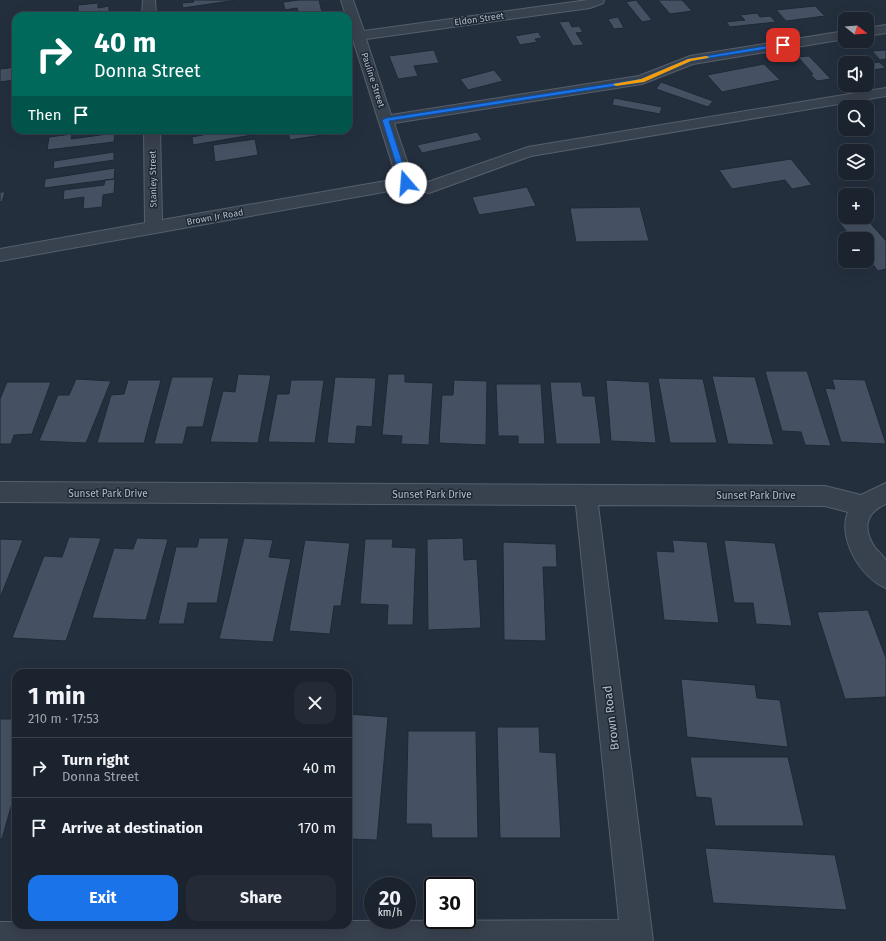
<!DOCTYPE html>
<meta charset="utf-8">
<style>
:root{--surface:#1b232e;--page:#242b36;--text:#f1f3f6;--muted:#a0a4aa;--line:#39404a;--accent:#1a73e8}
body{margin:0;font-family:"Fira Sans",sans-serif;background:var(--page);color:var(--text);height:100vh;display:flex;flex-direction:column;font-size:15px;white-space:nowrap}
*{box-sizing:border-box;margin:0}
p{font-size:13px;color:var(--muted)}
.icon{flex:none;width:22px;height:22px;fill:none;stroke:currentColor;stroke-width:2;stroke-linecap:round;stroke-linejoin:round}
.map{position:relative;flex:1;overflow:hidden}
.side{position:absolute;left:12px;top:669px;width:340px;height:260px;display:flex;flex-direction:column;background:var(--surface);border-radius:12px;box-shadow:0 4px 16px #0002,0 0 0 1px var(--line)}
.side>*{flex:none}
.guide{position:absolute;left:12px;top:12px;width:340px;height:122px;border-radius:12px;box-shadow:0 4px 16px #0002,0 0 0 1px var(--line);background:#00695c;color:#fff;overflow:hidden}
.needle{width:26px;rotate:107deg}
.buttons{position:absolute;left:838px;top:12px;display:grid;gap:8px}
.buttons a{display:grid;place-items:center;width:36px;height:36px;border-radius:8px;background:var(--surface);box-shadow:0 4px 16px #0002,0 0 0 1px var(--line);font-size:20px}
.speed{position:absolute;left:364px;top:877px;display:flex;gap:8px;font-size:20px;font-weight:700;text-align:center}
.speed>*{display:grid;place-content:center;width:52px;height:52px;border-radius:50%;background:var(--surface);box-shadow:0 4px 16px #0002,0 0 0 1px var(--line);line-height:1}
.speed small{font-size:10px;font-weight:400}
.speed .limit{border:2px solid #111;border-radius:6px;background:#fff;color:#111}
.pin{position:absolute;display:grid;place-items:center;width:34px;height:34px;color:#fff;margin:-17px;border-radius:8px;box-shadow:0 2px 6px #0006}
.me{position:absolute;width:44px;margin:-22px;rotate:342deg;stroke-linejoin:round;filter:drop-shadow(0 0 3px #0008)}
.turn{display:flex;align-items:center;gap:14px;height:84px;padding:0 16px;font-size:18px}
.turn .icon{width:52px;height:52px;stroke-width:2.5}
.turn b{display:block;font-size:28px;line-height:34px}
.then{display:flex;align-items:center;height:38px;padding:0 16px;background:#0003;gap:8px;font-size:15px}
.round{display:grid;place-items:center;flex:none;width:42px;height:42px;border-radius:12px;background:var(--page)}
.summary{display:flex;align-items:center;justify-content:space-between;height:68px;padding:0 16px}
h1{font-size:24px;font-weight:700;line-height:30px}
.cta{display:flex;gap:8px;margin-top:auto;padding:8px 16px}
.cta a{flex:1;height:46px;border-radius:12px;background:var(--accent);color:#fff;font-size:16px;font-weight:700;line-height:46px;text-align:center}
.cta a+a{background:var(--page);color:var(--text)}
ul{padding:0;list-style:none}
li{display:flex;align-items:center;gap:12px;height:60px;padding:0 16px;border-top:1px solid var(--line)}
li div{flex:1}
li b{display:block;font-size:15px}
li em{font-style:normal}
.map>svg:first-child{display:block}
.building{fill:#455162;stroke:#1f2835}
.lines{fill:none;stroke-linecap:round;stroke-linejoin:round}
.minor-casing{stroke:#565f6c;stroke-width:2}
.minor{fill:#38414e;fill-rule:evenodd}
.route{fill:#1a73e8;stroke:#114b97}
.slow{fill:#f59e0b}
.labels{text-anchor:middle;stroke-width:3;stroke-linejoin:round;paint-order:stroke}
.far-street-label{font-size:9px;fill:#b4bcc9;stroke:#1d2633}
.street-label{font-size:10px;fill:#b4bcc9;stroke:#1d2633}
.near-street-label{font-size:12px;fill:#b4bcc9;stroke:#1d2633}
</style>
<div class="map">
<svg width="886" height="941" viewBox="0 0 886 941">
<rect width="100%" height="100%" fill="#242f3e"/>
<path class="building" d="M193,0H237L183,8L182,3L194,2Z
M299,0H319L322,12L313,13L314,16H299L297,8L285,10L283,2Z
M636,0L652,20L642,22L626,2Z
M658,0H682L692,11L670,14Z
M98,3V8L109,6V16H66V12L78,11V5Z
M815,6L825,16L786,21L776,10Z
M757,13L760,17L770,16L776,22L730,27L726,22L745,20L740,15Z
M618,17L624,28L614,29L608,19Z
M569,21L572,27L579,26L583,32L576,33L584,45L573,46L559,22Z
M538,32L542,38L535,39L537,42L520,45L515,36Z
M434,50L439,63L414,66L418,76L398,79L389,56Z
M886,50V59L880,60L872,51Z
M809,56L831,79L817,81L810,74H813L798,57Z
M879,62L886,68L867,71V64Z
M764,64L780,80L722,92L707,75Z
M16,67L15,80L0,82V69Z
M845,68V76H843L836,70Z
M494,70L503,81L468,90L460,79Z
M661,82L713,101L708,107L656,89Z
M614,98L662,107L660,114L612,105Z
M348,126L349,131L290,140L288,132L301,130H348Z
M228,130H257L258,134L193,145L192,137Z
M477,132L482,140L422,153L417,145Z
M115,133L114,142L47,150L49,137L72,134L71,139Z
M255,139L258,155L215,162L213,145Z
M114,152V160L53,169L54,161Z
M791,159L812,185L792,189L785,180L732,189L719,170Z
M115,168L114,179L44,188L45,179Z
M115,179L114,193L103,195L102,207L83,209L84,197L63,200L64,190L104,185L105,180Z
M527,187L536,206L479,215L472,197Z
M0,192H5L2,202H0Z
M640,207L649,241L576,242L570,208Z
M865,217L886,241V269L878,271L867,257V239H853L838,221Z
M765,371H807L831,446L805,445L801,432L782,431Z
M238,374L271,375L258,443L210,442L223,391L235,392Z
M388,374H405V382L433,383L429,445L401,444L402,436L382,435Z
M712,376L755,377L774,445L728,444Z
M172,377H214L203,427H187L183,444H154Z
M335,377L376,378L372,427L357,426L355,444L327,443Z
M658,378L703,379L717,443H670Z
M76,379L111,381L86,443L39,441L58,395H69Z
M832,379L865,380L886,444L841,442L825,388L835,389Z
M128,380H161L144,443H97L111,395L124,394Z
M291,380H324L315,443L268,442L277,394H289Z
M454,380L487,381L486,445L439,443L442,395H453Z
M606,380L649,382L656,443L611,441Z
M7,382H51L32,434L14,435L11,444H0V399Z
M550,382H581L583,396H595L601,444H556Z
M496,384H541L545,444H518V436H498Z
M69,537L101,538L66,641L12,638L44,556L62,557Z
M137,538L168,539L146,620L92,618L114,548L133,549Z
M199,538H229L217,603H188L184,624H158L176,547H197Z
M244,538L273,540L269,557L291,559L273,642L219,639Z
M463,538L464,560L477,559L481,628L428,630L427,539Z
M0,539L23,540L0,598Z
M365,539H393L392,547L416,548L413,625H387L388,605L360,604Z
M305,540L350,543L341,606H334L330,634L289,631Z
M672,540L707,542L719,623L664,620L656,551L674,552Z
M724,540L775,543L792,626L756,624L753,603H734Z
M503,542L556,544L557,567H543L546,641L504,640Z
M868,610L886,658V697L845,699L817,612Z
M681,679L755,685L757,698L780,700L788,747L687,737Z
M348,714L388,717L377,840L348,839Z
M0,719H16V789L2,839H0Z
M497,727H539L540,752L556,753L561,838H500Z
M408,731H476L478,838H432L431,824H406Z
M690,757H788L804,826H715L711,798L696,797Z
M705,848L835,855L847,910L713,903Z"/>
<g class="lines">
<g class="minor-casing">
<path id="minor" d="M143,0H155L156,16H142Z
M341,0H353L364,31L588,0H604L603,3L590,8L366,39L391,115L639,76L690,56L845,31V39L693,64L642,84L394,123L413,179L428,182L528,147L886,88V96L531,156L429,193L406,188L0,261V249L145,223L144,130H160L162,220L397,179L348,24V16H346Z
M886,25V33L867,36V28Z
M0,482L825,486L861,495L886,483V504C865,513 862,530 876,549C879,552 884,556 886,561C886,565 886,582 886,588C861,578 837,538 848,512L825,506L598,505L653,941H0V922H16V925H348V921L619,920L576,505L0,502Z"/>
</g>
<use href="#minor" class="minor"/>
</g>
<path class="route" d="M783,43L786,45L785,46L691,61L642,82L389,121L409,183L406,185L402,183L382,120L386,118L641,79L688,59Z"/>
<path class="slow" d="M706,56L709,57L708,58L691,61L644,82L616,86L613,84L641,79L688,59Z"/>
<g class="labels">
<g class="far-street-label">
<text transform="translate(479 19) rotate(-8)" y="3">Eldon Street</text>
<text transform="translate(373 80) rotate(72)" y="3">Pauline Street</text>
<text transform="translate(153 179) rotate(-91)" y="3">Stanley Street</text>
<text transform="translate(215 217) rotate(-10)" y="3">Brown Jr Road</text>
</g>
<g class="street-label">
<text x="108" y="497">Sunset Park Drive</text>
<text x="432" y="498">Sunset Park Drive</text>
<text x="756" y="499">Sunset Park Drive</text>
</g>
<g class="near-street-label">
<text transform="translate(611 718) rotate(-97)" y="4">Brown Road</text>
</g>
</g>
</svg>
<div class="buttons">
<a><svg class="needle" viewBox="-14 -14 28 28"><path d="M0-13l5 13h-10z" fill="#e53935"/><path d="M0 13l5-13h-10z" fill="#a0a4aa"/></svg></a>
<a><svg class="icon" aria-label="sound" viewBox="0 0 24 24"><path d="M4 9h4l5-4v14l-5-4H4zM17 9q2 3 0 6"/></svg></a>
<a><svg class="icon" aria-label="search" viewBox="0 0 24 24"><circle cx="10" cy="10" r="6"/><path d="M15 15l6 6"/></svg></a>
<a><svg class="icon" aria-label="layers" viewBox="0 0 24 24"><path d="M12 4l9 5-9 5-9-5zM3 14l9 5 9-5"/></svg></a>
<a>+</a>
<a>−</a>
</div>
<div class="speed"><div>20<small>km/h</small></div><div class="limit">30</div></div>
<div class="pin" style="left:783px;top:45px;background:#d93025"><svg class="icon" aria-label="arrive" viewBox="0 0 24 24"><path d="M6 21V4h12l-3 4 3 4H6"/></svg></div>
<svg class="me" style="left:406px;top:183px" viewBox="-20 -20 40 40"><circle r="19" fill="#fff"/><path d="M0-13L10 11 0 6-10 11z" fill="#1a73e8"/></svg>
<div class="guide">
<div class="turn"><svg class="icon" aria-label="right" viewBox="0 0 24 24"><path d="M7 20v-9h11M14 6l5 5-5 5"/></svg><div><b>40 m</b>Donna Street</div></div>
<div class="then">Then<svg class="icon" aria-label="arrive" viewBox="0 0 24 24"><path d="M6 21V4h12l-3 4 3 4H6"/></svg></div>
</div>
<section class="side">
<div class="summary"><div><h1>1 min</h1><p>210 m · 17:53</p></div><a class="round"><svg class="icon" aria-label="close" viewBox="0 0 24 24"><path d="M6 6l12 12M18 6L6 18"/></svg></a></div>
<ul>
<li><svg class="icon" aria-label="right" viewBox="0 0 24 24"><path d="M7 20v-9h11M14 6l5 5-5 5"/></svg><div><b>Turn right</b><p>Donna Street</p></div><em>40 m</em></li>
<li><svg class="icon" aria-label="arrive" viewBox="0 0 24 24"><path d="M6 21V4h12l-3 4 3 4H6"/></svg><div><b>Arrive at destination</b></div><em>170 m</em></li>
</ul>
<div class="cta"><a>Exit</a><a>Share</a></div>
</section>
</div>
